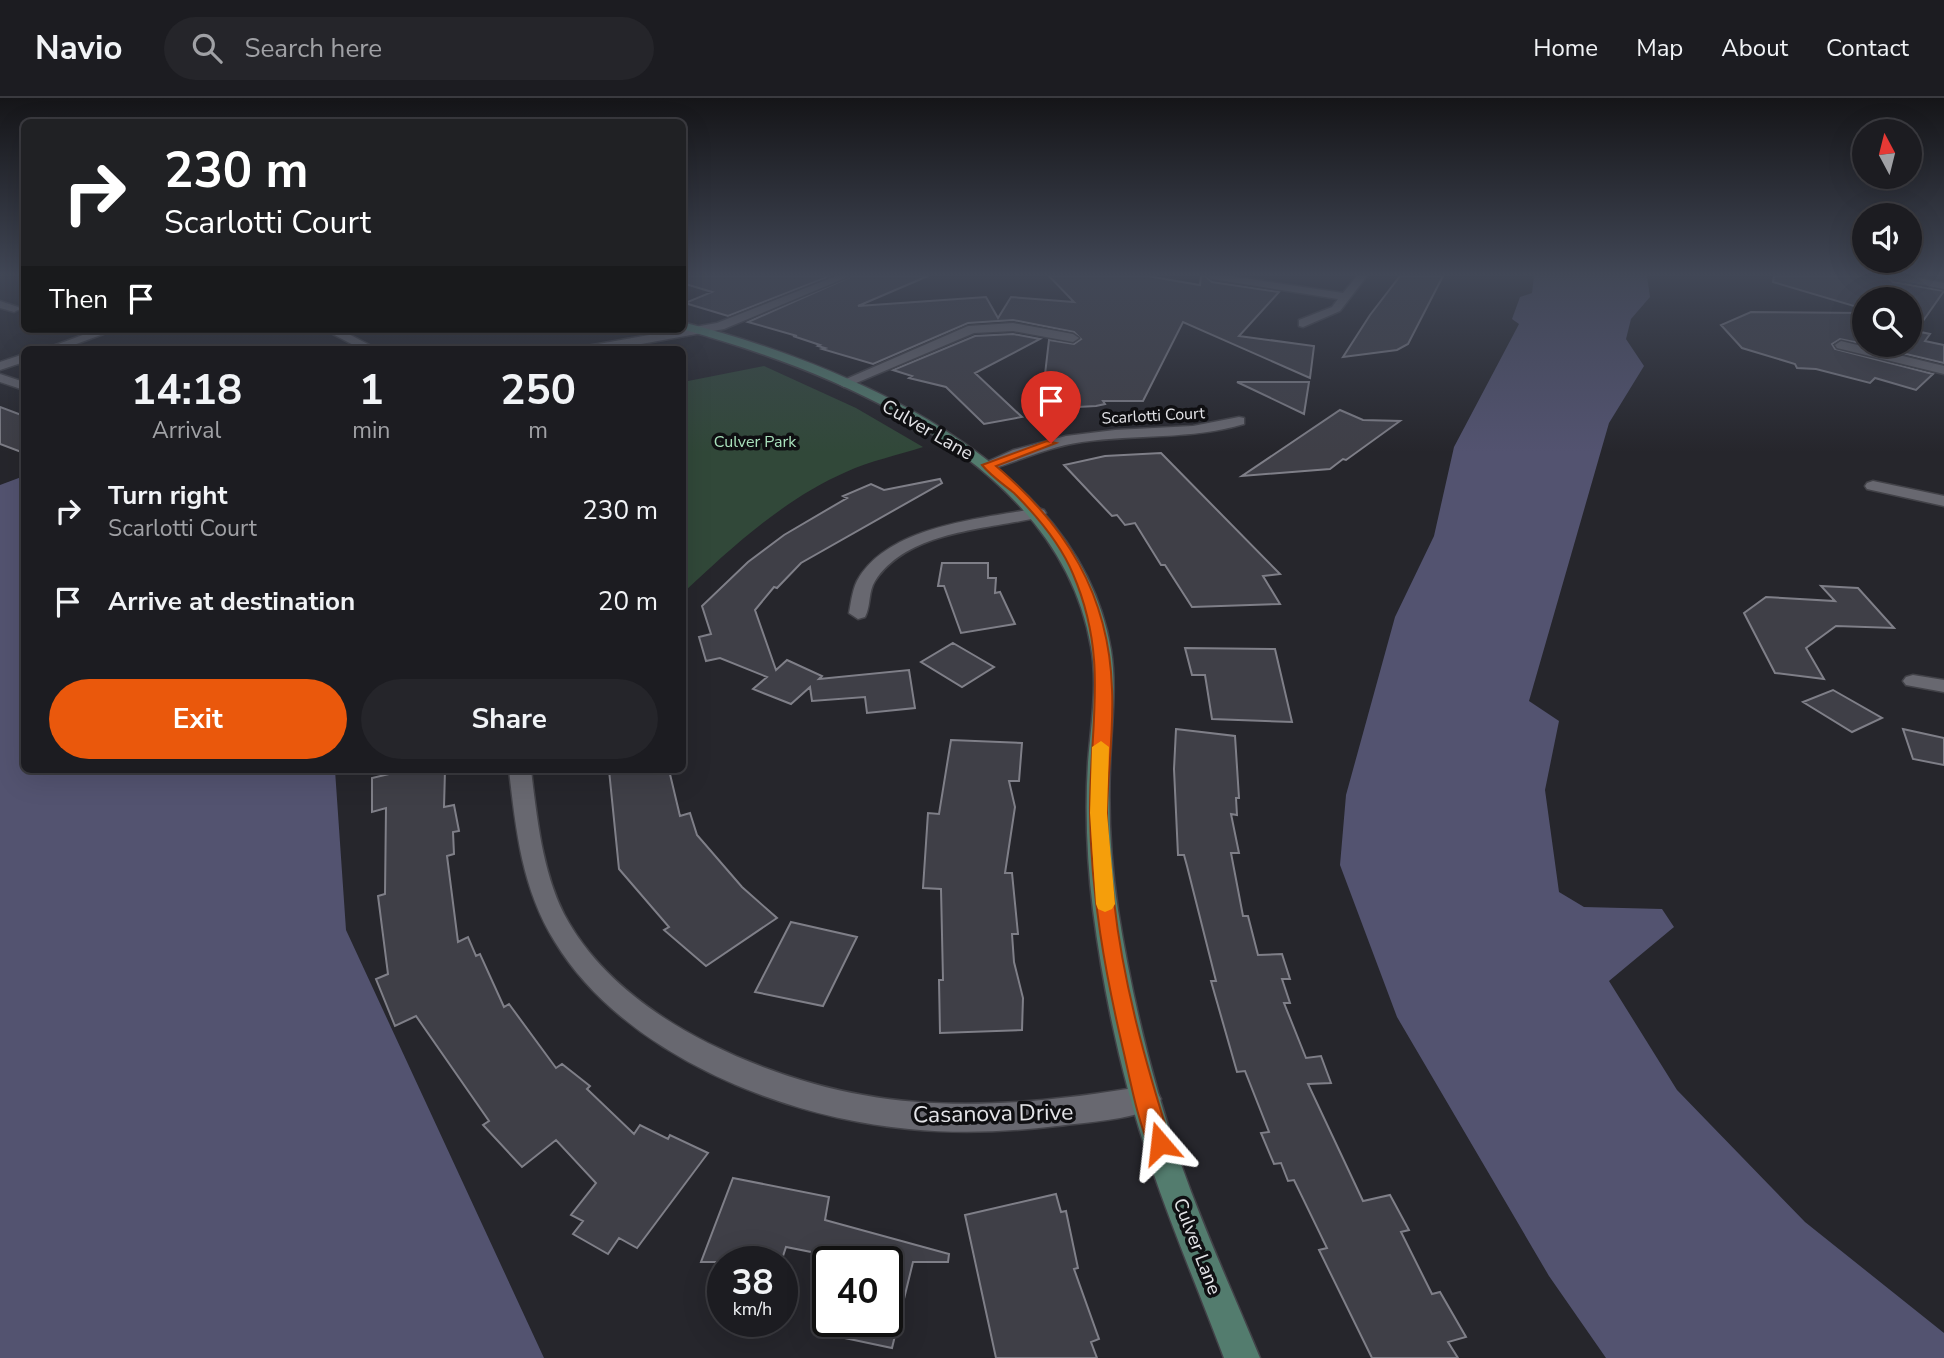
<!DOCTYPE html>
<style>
:root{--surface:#1c1c21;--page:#25252a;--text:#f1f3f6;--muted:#a0a1a5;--line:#3a3a3f;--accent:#ea580c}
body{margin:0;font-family:"Nunito Sans",sans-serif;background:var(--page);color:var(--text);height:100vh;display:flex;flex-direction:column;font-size:26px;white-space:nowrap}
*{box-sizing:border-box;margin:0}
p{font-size:23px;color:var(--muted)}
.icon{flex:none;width:38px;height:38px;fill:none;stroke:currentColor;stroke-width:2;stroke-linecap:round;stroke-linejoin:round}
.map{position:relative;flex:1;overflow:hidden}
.side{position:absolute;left:21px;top:248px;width:665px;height:427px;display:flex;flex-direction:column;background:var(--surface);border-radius:10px;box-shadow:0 7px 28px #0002,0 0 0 2px var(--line)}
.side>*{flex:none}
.top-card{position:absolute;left:21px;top:21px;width:665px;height:214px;border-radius:10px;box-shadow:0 7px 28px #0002,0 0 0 2px var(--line);background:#202124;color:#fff;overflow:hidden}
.needle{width:46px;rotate:353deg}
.buttons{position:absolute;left:1852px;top:21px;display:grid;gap:14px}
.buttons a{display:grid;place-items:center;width:70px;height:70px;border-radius:50%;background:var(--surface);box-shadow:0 7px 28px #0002,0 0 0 2px var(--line);font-size:35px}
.speed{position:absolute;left:707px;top:1148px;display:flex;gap:14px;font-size:35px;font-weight:700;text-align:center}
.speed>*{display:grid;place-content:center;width:91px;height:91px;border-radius:50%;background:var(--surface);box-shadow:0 7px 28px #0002,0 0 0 2px var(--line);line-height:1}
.speed small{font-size:18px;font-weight:400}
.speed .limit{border:4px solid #111;border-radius:10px;background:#fff;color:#111}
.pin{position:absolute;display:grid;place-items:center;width:60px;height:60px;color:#fff;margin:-72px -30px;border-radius:50% 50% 50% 0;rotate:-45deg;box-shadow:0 0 7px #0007}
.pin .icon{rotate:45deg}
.me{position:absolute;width:77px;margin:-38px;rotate:343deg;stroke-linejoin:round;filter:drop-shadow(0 0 5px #0008)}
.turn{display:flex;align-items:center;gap:24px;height:147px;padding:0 28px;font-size:32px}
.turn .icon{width:91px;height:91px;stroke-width:2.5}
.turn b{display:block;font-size:49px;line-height:60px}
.then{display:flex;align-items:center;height:66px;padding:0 28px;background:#0003;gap:14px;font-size:26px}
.eta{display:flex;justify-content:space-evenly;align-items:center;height:119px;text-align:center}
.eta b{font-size:42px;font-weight:700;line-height:49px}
.cta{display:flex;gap:14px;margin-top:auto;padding:14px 28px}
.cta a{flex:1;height:80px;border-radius:42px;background:var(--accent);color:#fff;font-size:28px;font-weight:700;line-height:80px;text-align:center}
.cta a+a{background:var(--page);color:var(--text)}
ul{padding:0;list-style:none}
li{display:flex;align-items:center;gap:21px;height:91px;padding:0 28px}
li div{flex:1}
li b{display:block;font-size:26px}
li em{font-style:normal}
header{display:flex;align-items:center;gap:42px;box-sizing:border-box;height:98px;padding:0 35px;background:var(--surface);border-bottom:2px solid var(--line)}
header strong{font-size:33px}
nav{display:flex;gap:38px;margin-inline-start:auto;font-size:24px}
.search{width:490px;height:63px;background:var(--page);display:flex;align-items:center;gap:18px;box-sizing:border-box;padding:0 24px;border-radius:38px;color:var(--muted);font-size:26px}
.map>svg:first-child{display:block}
.green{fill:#314839}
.water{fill:#535370}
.building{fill:#3f3f47;stroke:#7f7f88;stroke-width:2}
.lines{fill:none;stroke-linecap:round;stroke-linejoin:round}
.street-casing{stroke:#424248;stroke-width:3}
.secondary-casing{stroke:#424248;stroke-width:3}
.street{fill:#686870;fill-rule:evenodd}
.secondary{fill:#537c6e;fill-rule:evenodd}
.route{fill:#ea580c;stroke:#983908;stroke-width:2}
.slow{fill:#f59e0b}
.labels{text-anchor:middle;stroke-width:7;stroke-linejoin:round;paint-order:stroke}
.far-street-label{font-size:16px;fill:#e4e4e8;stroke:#0f0f12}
.far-park-label{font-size:16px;fill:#a8e0bb;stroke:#0f0f12}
.street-label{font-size:19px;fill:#e4e4e8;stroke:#0f0f12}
.near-street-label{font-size:23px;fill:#e4e4e8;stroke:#0f0f12}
</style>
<header>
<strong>Navio</strong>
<div class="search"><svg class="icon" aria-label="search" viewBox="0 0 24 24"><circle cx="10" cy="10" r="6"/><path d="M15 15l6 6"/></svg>Search here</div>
<nav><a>Home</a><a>Map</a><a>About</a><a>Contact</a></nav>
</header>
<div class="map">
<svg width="1944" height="1260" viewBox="0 0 1944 1260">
<rect width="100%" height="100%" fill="#26262c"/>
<path class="green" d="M764,268L856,310L923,349C898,357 870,363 846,374C784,401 731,450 683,495V284Z"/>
<path class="water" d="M1534,178H1647L1650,199L1631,221L1626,241L1644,268L1609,325L1529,603L1559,623L1545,692L1559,794L1584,809L1662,811L1674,829L1609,883L1677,992L1805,1124L1944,1235V1260H1606L1549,1178L1397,919L1340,767L1346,697L1395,519L1434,438L1454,349L1519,226L1512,221L1520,199L1532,195Z
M24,378V672H335L346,832L544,1260H0V387Z"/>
<path class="building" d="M682,178H830L728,218L685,205L712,194L682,185Z
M852,178H928L858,208L986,199L998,220L1011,199L1074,204L1049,178H1147L1200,187L1201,178H1205L1212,184L1279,194L1239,238L1314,248L1310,280L1183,224L1143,303H1103L1105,306L1096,308L1041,311L1049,242L1074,246L1081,241L1074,234L1013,222L968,225L873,266L822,251L825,250L818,248L820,247L793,238H797L748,224Z
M1400,178H1443L1408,246L1397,252L1343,259L1370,217Z
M1774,178H1886L1893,184L1944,193L1916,233L1930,236L1925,243L1944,247V265L1868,247H1909V201H1864V211L1773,184Z
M1751,214L1864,215V246L1840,241L1832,246L1835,251L1933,276L1916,292L1875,280L1870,285L1816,271L1797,270L1795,266L1742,250L1721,227Z
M1013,236L1040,241L975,275L1022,319L984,326L946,289L909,280L912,278L893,272L975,238Z
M1237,284H1309L1304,316Z
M0,309L24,318V355L0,346Z
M1340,312L1363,322L1400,323L1346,362L1343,361L1330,371L1242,378Z
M1161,355L1280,476L1263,478L1280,506L1192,509L1165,467H1161L1135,425L1125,427L1117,417L1112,418L1064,367L1105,358Z
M940,381L942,385L801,465L777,490L774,489L755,512L776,572L787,562L822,578L819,581L909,572L915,610L867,615L865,599L812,603L810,589L791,606L753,591L767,579L720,560L706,563L699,539L711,536L702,508L748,464L784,437L847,400L843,398L871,386L884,392Z
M942,465H988V480H996L995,495L1000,494L1015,526L961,535L944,488H938Z
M1821,488L1858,490L1894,530L1836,528L1806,550L1824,581L1775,575L1744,515L1766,499L1835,503Z
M953,545L994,569L962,589L921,564Z
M1185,550L1275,551L1292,624L1212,621L1205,577H1192Z
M1833,592L1882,620L1852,634L1803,604Z
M1176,631L1235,638L1239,700H1236L1237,717L1231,716L1239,755H1231L1243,818H1248L1258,857L1282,856L1290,881H1282L1290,905H1284L1306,960L1321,958L1331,985L1308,986L1363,1103L1390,1097L1409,1132L1401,1134L1432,1196L1440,1194L1466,1239L1448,1244L1458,1260H1372L1319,1152L1327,1150L1294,1082L1288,1083L1281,1065L1274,1066L1261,1035L1269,1034L1245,973L1237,974L1211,883H1216L1187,768L1184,757H1178L1174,671Z
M1903,631L1944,640V667L1913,661Z
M951,642L1022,645L1019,683H1009L1015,709L1005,775H1012L1018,836H1012L1014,864L1023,900L1022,932L940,935L939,882H943L941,791L923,790L928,715L939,716Z
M406,672H445L444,709L454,707L459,733L453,734L454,756L447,758L458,844L468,839L476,858L480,856L504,909L509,906L556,970L562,966L590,988L587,991L634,1036L640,1027L668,1041L670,1037L708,1055L637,1150L619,1140L608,1156L573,1136L583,1123L571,1117L596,1085L556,1042L522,1069L483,1027L489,1023L416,918L395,928L376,881L388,876L378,798L385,796L386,710L372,714V680Z
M609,672H669L680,718L690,715L697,737L742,789L777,820L706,868L664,832L669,829L619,771Z
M791,824L857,839L823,908L755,894Z
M733,1080L829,1099L825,1122L949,1156L948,1164H913L892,1250L816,1234L817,1223H887V1164H834L836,1159L786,1149L781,1164H701Z
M1056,1096L1061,1114L1066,1113L1078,1170L1074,1171L1099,1241L1091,1244L1097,1260H996L965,1117Z"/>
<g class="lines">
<g class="street-casing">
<path id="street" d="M836,178H850L724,231L608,252H581L587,248L717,225Z
M1207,178H1231L1343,195L1357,178H1367L1340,213L1303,229L1299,228V222L1332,209L1338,201L1212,181Z
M1888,178H1908L1944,185V191L1893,181Z
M0,203L18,209L20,211L14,214L0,210Z
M1013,225L1073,236L1079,240L1073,244L1013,233L974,235L849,288L844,289L837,285L968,228Z
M99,231H117L60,252H42Z
M323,231H339L379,252H363Z
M1841,243L1944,268V276L1837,250L1835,247Z
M24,256V264L0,272V264Z
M0,276L24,284V292L0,284Z
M1239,319L1244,320V326C1191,342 1136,336 1082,344C1047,349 1020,363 988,372L980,367L1013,352L1066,338L1115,332L1193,328Z
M1873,383L1944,398V408L1867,391L1865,388L1867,385Z
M1038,410L1044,412L1046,415L1044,418C990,432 909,431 875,483C868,494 871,508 865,519L858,521L849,515C851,505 852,493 857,483C888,427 982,421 1038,410Z
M1913,577L1944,582V594L1906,587L1903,583L1906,579Z
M509,672H531C537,720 542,772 564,816C594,873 650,916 708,945C858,1019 984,1015 1146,988L1156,992L1161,1001L1156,1010C1126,1022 1090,1024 1057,1028C1008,1034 959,1036 909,1031C784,1020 623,956 555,844C522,791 516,733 509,672Z"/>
</g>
<g class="secondary-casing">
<path id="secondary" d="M682,224C846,266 1080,364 1111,552C1117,590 1111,630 1110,669C1108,717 1111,765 1118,812C1132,899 1152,984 1181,1066C1204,1132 1233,1195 1260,1260H1224C1200,1196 1173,1133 1151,1068C1123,985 1104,898 1093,812C1087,763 1085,713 1088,664C1091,626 1098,587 1091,549C1060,365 842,276 682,231Z"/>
</g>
<use href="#street" class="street"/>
<use href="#secondary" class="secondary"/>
</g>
<linearGradient id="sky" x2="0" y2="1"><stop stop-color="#151518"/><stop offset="0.5" stop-color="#414756"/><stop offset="1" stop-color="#414756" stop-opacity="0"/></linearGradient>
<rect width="1944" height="354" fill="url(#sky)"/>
<path class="route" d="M1047,343L1056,345L996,368C1066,428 1109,496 1112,591C1114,631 1108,672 1107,713C1107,742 1111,773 1114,803C1123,885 1146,967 1171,1045L1168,1053L1160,1056L1151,1053C1137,1021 1131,985 1123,951C1105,874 1091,796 1090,716C1089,628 1110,562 1073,476C1061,447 1036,417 1014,395C1003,386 991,378 982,367Z"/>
<path class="slow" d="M1101,643L1109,649L1107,715L1115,806L1112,811L1105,814L1098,811L1096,806L1090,715L1092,649Z"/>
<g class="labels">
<g class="far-street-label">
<text transform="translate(1153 317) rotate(-3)" y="6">Scarlotti Court</text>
</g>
<g class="far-park-label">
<text x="755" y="349">Culver Park</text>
</g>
<g class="street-label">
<text transform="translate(928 331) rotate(30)" y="7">Culver Lane</text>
<text transform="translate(1198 1148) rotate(69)" y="7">Culver Lane</text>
</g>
<g class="near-street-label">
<text transform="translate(993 1015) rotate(-1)" y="8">Casanova Drive</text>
</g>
</g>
</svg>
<div class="buttons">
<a><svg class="needle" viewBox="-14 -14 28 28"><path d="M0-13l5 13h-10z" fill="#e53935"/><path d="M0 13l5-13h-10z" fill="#a0a1a5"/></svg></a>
<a><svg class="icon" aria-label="sound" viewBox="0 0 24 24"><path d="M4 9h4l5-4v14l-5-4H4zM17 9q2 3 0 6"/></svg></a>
<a><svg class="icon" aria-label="search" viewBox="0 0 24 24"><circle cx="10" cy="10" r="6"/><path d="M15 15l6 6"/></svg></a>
</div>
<div class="speed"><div>38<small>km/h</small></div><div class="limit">40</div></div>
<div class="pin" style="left:1051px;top:345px;background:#d93025"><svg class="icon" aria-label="arrive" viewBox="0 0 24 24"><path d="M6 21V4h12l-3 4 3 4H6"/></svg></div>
<svg class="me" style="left:1160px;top:1045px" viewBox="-20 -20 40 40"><path d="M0-17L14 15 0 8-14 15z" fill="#ea580c" stroke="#fff" stroke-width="4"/></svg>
<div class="top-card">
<div class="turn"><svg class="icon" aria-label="right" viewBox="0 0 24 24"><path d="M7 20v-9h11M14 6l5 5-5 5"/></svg><div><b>230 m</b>Scarlotti Court</div></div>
<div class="then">Then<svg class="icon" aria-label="arrive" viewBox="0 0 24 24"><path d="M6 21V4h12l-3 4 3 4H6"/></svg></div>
</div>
<section class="side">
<div class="eta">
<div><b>14:18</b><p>Arrival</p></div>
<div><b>1</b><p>min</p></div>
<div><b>250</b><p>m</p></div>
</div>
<ul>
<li><svg class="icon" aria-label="right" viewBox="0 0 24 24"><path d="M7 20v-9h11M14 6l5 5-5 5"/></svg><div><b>Turn right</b><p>Scarlotti Court</p></div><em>230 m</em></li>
<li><svg class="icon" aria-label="arrive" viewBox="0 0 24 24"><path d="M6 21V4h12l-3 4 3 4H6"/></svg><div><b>Arrive at destination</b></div><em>20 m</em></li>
</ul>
<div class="cta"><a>Exit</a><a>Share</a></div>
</section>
</div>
